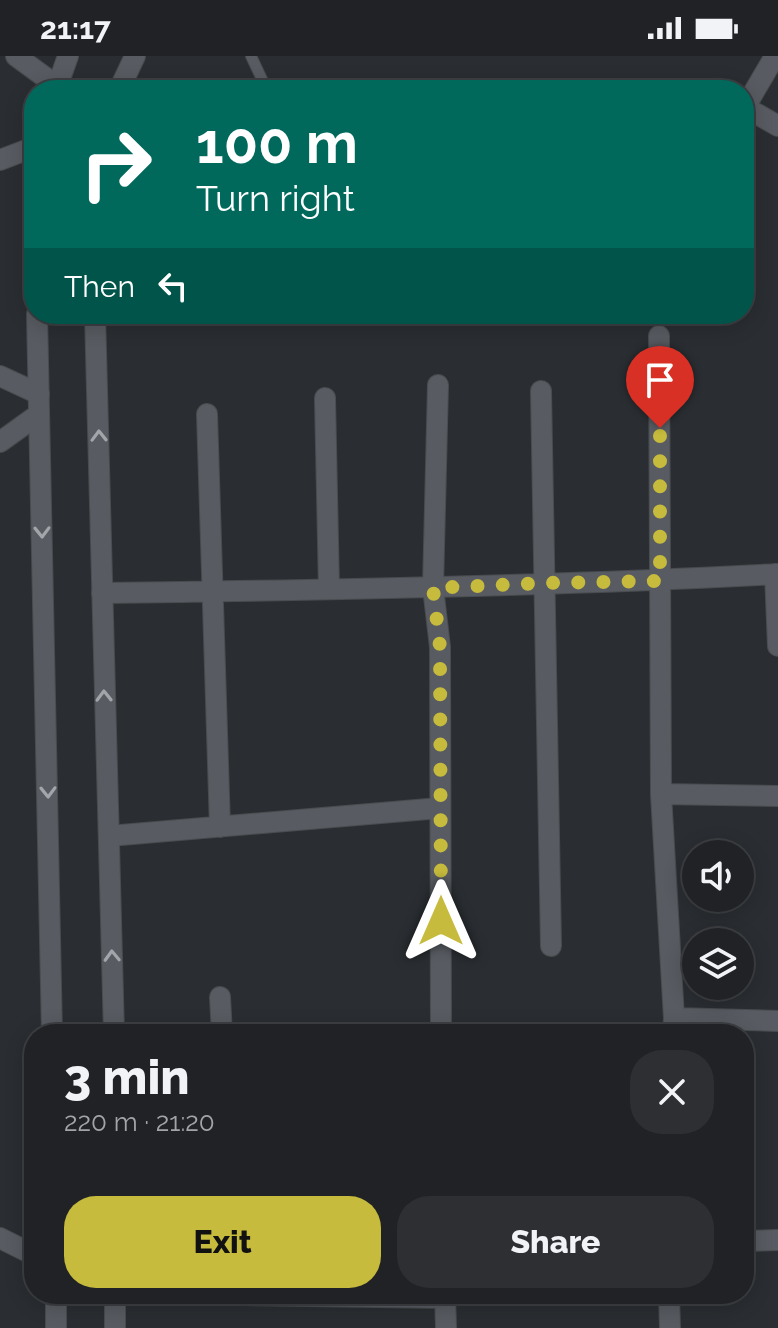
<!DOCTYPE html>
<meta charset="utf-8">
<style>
:root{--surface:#202226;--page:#2d2f32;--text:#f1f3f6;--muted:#a2a4a7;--line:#3d3f43;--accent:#c6bb3c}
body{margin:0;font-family:Raleway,sans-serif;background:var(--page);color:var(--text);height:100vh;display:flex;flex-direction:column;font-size:30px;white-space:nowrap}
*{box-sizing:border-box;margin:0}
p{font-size:26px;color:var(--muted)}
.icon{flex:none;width:44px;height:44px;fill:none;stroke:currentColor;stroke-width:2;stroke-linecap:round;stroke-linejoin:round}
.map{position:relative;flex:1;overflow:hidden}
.details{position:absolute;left:24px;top:968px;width:730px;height:280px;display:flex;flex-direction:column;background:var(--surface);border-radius:32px;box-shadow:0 4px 20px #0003,0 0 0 2px var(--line)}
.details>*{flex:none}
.guide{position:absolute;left:24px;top:24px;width:730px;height:244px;border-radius:32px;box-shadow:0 4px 20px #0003,0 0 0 2px var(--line);background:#00695c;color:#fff;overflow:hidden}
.controls{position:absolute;left:682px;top:784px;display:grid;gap:16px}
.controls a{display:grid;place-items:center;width:72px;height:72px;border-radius:50%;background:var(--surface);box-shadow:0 4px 20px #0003,0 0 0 2px var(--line);font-size:40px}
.pin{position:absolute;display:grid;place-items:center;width:68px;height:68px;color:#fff;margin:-82px -34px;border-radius:50% 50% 50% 0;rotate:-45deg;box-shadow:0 0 8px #0007}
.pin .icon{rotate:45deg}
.me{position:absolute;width:88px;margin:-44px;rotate:0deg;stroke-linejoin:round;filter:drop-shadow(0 0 6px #0008)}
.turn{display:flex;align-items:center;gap:28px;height:168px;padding:0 40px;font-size:36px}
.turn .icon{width:104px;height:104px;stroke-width:2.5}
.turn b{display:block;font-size:56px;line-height:68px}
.then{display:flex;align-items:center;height:76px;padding:0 40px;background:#0003;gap:16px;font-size:30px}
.round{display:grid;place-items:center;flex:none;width:84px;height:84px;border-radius:32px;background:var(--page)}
.headline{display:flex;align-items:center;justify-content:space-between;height:136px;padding:0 40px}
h1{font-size:48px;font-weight:800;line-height:60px}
.button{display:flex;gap:16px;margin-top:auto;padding:16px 40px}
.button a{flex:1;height:92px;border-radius:32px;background:var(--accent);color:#111;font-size:32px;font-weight:800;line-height:92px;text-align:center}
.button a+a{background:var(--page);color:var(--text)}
.status{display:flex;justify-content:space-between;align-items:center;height:56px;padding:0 40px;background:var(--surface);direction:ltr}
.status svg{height:22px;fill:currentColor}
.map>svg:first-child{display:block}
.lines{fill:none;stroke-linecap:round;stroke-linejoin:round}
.lane-casing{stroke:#484c4f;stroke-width:12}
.street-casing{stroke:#484c4f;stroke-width:22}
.secondary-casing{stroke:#484c4f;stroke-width:22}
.lane{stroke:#585c62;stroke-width:10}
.street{stroke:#585c62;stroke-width:20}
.secondary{stroke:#585c62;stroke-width:20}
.oneway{stroke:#a2a5a9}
.route{stroke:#c6bb3c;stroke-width:14;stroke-dasharray:0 25.2}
</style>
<div class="status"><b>21:17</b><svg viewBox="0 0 49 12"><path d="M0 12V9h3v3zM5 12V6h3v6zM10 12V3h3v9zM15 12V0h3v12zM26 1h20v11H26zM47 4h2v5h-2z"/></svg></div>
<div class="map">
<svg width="778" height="1272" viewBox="0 0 778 1272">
<rect width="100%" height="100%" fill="#2a2e32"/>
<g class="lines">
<g class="lane-casing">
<path id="lane" d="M251,0L267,34"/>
</g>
<g class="street-casing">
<path id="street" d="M16,0L57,30
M775,0L745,51L778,70
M0,104L34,91
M659,280L661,738L674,962L673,978
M0,320L39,338
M438,329L433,532L440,591L441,978
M541,335L551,890
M325,342L329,533
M207,358L220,771
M0,386L39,358
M775,518L778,590
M102,537C328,534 553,530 778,518
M661,738L778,740
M109,780L440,752
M220,941L222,978
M674,962L778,965
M0,1182L34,1199
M744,1185L778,1184
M179,1238L445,1242
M445,1238L446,1272
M669,1238L670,1272"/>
</g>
<g class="secondary-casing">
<path id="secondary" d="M56,34L68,0
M119,34L135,0
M37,258L52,978
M95,258L114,978
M56,1238V1272
M115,1238V1272"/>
</g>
<use href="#lane" class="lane"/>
<use href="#street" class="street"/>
<use href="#secondary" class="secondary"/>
</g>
<defs><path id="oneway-chevron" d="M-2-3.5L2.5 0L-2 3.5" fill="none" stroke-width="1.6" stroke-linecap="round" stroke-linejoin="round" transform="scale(2)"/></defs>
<g class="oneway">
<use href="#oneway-chevron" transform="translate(99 380) rotate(-91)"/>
<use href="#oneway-chevron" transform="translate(42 476) rotate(89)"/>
<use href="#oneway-chevron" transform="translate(104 640) rotate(-91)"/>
<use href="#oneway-chevron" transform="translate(48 736) rotate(89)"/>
<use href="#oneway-chevron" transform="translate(112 900) rotate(-92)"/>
</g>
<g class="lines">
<path class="route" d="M441,865L440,591L433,532L543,527L660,525V372"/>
</g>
</svg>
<div class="controls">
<a><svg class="icon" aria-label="sound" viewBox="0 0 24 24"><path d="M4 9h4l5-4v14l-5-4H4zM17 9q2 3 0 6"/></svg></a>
<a><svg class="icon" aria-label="layers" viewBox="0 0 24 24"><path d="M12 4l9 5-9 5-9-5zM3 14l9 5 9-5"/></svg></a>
</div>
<div class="pin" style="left:660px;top:372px;background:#d93025"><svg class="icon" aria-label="arrive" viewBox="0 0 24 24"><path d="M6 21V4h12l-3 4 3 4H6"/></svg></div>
<svg class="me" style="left:441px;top:865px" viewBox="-20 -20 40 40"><path d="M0-17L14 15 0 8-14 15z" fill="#c6bb3c" stroke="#fff" stroke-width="4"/></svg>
<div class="guide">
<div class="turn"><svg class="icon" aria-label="right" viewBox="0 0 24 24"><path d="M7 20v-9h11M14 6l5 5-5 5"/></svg><div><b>100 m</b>Turn right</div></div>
<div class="then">Then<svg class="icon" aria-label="left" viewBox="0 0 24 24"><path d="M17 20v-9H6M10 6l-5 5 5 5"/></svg></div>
</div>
<section class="details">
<div class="headline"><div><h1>3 min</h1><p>220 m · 21:20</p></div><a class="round"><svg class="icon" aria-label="close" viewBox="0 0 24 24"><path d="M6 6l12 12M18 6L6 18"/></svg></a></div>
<div class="button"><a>Exit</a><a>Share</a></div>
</section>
</div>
